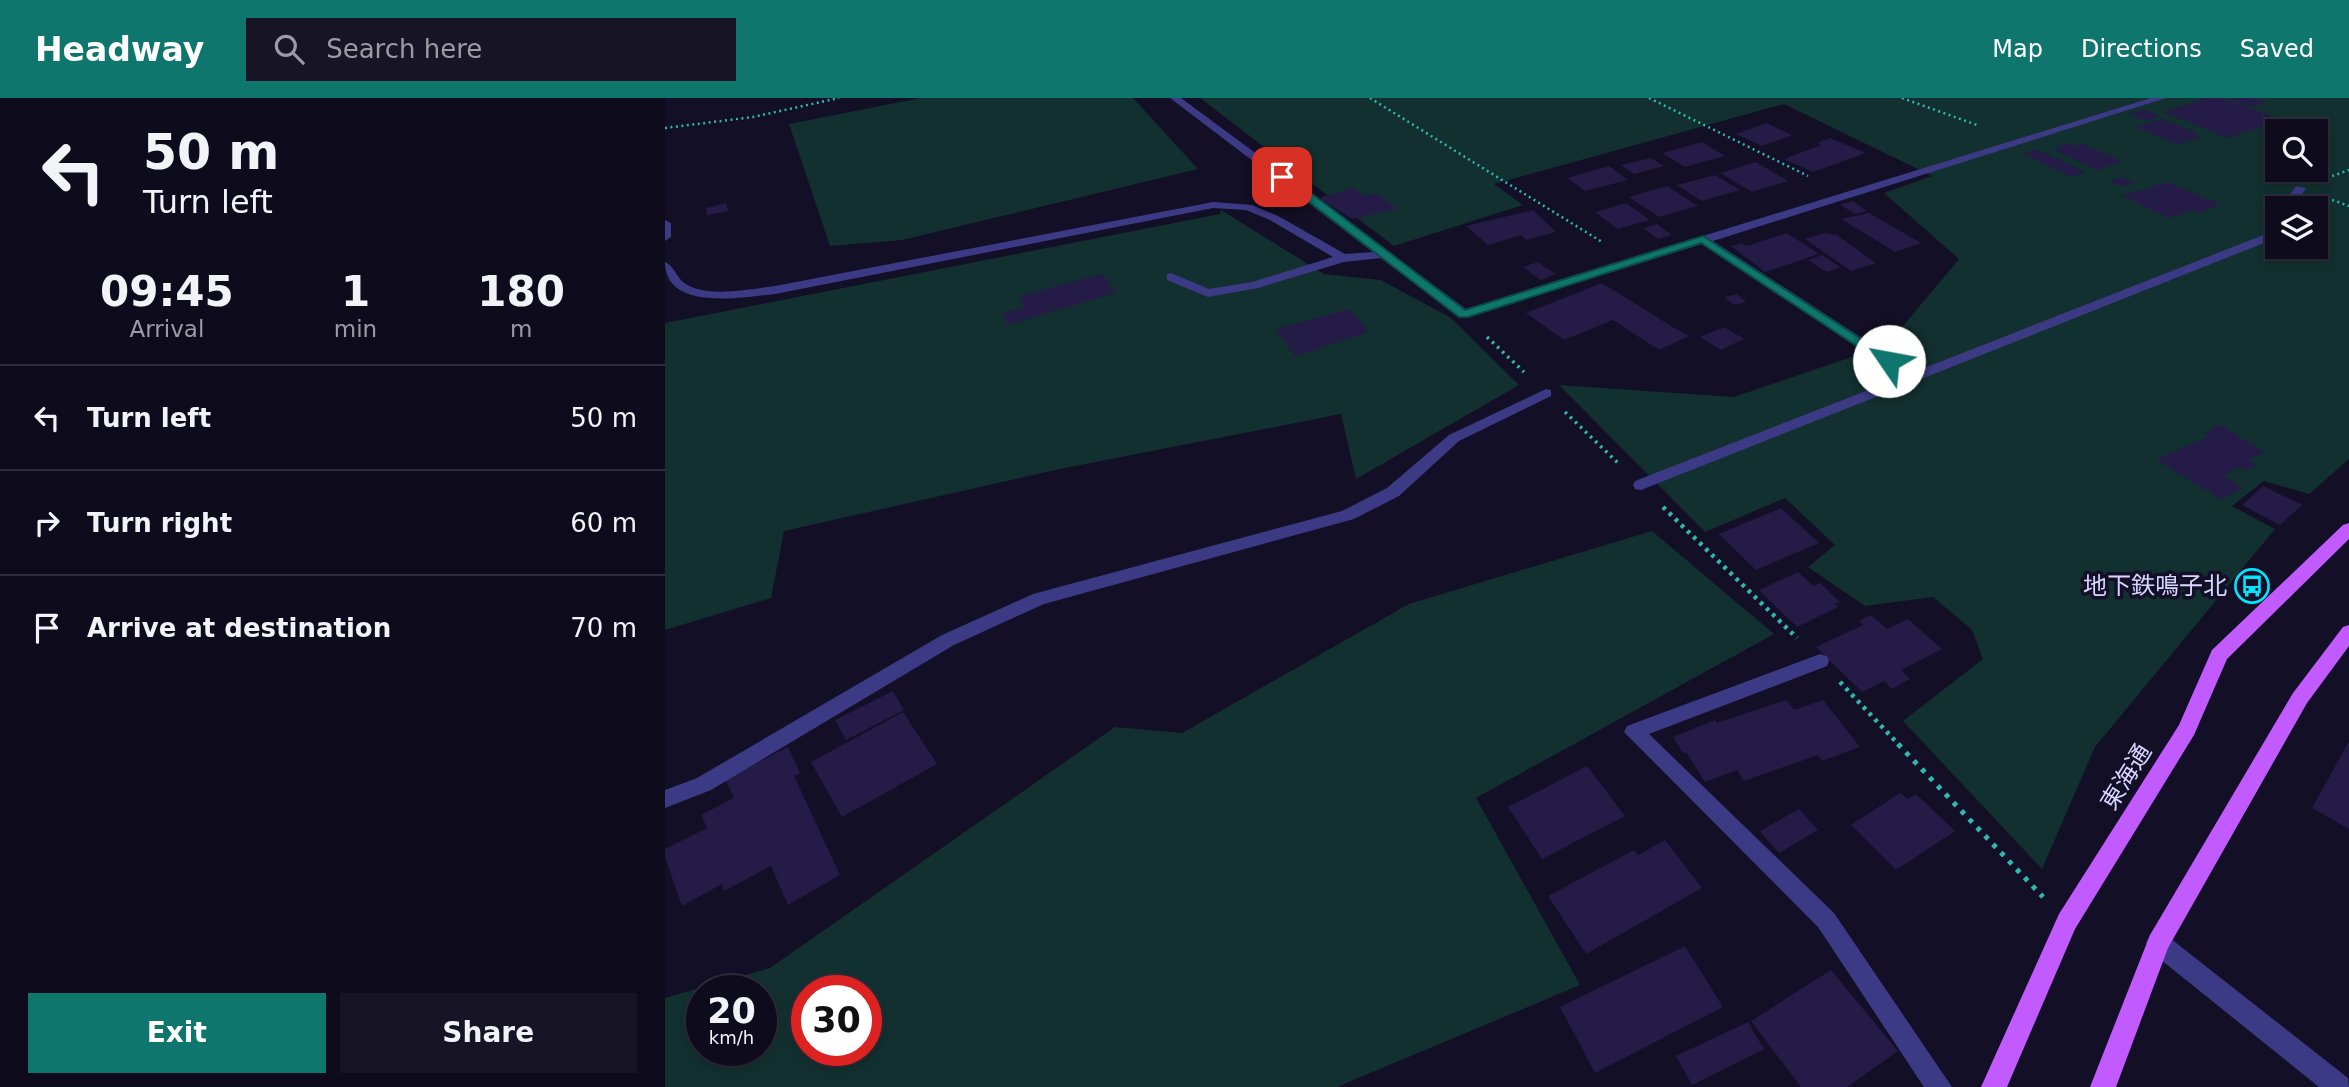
<!DOCTYPE html>
<meta charset="utf-8">
<style>
:root{--surface:#0e0b1c;--page:#171425;--text:#f1f3f6;--muted:#9b9ba3;--line:#2e2b3b;--accent:#0f766e}
body{margin:0;font-family:"DejaVu Sans","Noto Sans JP",sans-serif;background:var(--page);color:var(--text);height:100vh;display:flex;flex-direction:column;font-size:26px;white-space:nowrap}
*{box-sizing:border-box;margin:0}
p{font-size:23px;color:var(--muted)}
.icon{flex:none;width:38px;height:38px;fill:none;stroke:currentColor;stroke-width:2;stroke-linecap:round;stroke-linejoin:round}
.map{position:relative;flex:1;overflow:hidden}
.details{display:flex;flex-direction:column;background:var(--surface);width:665px}
.details>*{flex:none}
.banner{background:#0e0b1c;color:var(--text);overflow:hidden}
.buttons{position:absolute;left:1600px;top:21px;display:grid;gap:14px}
.buttons a{display:grid;place-items:center;width:63px;height:63px;border-radius:0px;background:var(--surface);box-shadow:0 4px 10px #0003,0 0 0 2px var(--line);font-size:35px}
.speed{position:absolute;left:21px;top:877px;display:flex;gap:14px;font-size:35px;font-weight:700;text-align:center}
.speed>*{display:grid;place-content:center;width:91px;height:91px;border-radius:50%;background:var(--surface);box-shadow:0 4px 10px #0003,0 0 0 2px var(--line);line-height:1}
.speed small{font-size:18px;font-weight:400}
.speed .limit{border:10px solid #d22;background:#fff;color:#111}
.pin{position:absolute;display:grid;place-items:center;width:60px;height:60px;color:#fff;margin:-30px;border-radius:14px;box-shadow:0 4px 10px #0006}
.me{position:absolute;width:77px;margin:-38px;rotate:303deg;stroke-linejoin:round;filter:drop-shadow(0 0 5px #0008)}
.turn{display:flex;align-items:center;gap:24px;height:147px;padding:0 28px;font-size:32px}
.turn .icon{width:91px;height:91px;stroke-width:2.5}
.turn b{display:block;font-size:49px;line-height:60px}
.eta{display:flex;justify-content:space-evenly;align-items:center;height:119px;text-align:center}
.eta b{font-size:42px;font-weight:700;line-height:49px}
.action{display:flex;gap:14px;margin-top:auto;padding:14px 28px}
.action a{flex:1;height:80px;border-radius:0px;background:var(--accent);color:#fff;font-size:28px;font-weight:700;line-height:80px;text-align:center}
.action a+a{background:var(--page);color:var(--text)}
ul{padding:0;list-style:none}
li{display:flex;align-items:center;gap:21px;height:105px;padding:0 28px;border-top:2px solid var(--line)}
li div{flex:1}
li b{display:block;font-size:26px}
li em{font-style:normal}
header{display:flex;align-items:center;gap:42px;box-sizing:border-box;height:98px;padding:0 35px;background:var(--accent);color:#fff}
header strong{font-size:33px}
nav{display:flex;gap:38px;margin-inline-start:auto;font-size:24px}
.search{width:490px;height:63px;background:var(--page);display:flex;align-items:center;gap:18px;box-sizing:border-box;padding:0 24px;border-radius:0px;color:var(--muted);font-size:26px}
main{display:flex;flex:1;min-height:0}
.map>svg:first-child{display:block}
.green{fill:#12302f;fill-rule:evenodd}
.building{fill:#241b47}
.lines{fill:none;stroke-linecap:round;stroke-linejoin:round}
.path-far3{stroke:#2fb8b0;stroke-width:2.5;stroke-dasharray:2 3.5;stroke-linecap:butt}
.path-far2{stroke:#2fb8b0;stroke-width:3.5;stroke-dasharray:2.5 4.5;stroke-linecap:butt}
.path-far1{stroke:#2fb8b0;stroke-width:4.5;stroke-dasharray:3.5 5;stroke-linecap:butt}
.path{stroke:#2fb8b0;stroke-width:5;stroke-dasharray:4.5 7;stroke-linecap:butt}
.minor{fill:#3d3a85;fill-rule:evenodd}
.primary{fill:#c25bff;fill-rule:evenodd}
.route{fill:#0f766e;stroke:#0a4d48;stroke-width:2}
.labels{text-anchor:middle;stroke-width:7;stroke-linejoin:round;paint-order:stroke}
.poi-label{font-size:24px;fill:#d9d4ff;stroke:#130f26;text-anchor:end}
.street-label{font-size:24px;fill:#d9d4ff;stroke:#130f26}
</style>
<header>
<strong>Headway</strong>
<div class="search"><svg class="icon" aria-label="search" viewBox="0 0 24 24"><circle cx="10" cy="10" r="6"/><path d="M15 15l6 6"/></svg>Search here</div>
<nav><a>Map</a><a>Directions</a><a>Saved</a></nav>
</header>
<main>
<section class="details">
<div class="banner">
<div class="turn"><svg class="icon" aria-label="left" viewBox="0 0 24 24"><path d="M17 20v-9H6M10 6l-5 5 5 5"/></svg><div><b>50 m</b>Turn left</div></div>
</div>
<div class="eta">
<div><b>09:45</b><p>Arrival</p></div>
<div><b>1</b><p>min</p></div>
<div><b>180</b><p>m</p></div>
</div>
<ul>
<li><svg class="icon" aria-label="left" viewBox="0 0 24 24"><path d="M17 20v-9H6M10 6l-5 5 5 5"/></svg><div><b>Turn left</b></div><em>50 m</em></li>
<li><svg class="icon" aria-label="right" viewBox="0 0 24 24"><path d="M7 20v-9h11M14 6l5 5-5 5"/></svg><div><b>Turn right</b></div><em>60 m</em></li>
<li><svg class="icon" aria-label="arrive" viewBox="0 0 24 24"><path d="M6 21V4h12l-3 4 3 4H6"/></svg><div><b>Arrive at destination</b></div><em>70 m</em></li>
</ul>
<div class="action"><a>Exit</a><a>Share</a></div>
</section>
<div class="map">
<svg width="1684" height="989" viewBox="0 0 1684 989">
<rect width="100%" height="100%" fill="#130f26"/>
<path class="green" d="M256,0H468L533,71L237,142L165,148L124,26Z
M535,0H1684V361L1644,396L1599,383L1567,408L1610,431L1430,649L1377,771L1238,623L1318,561L1307,532L1268,499L1200,508L1143,469L1170,447L1120,400L1040,434L894,287L1069,299L1222,247L1294,161L1219,95L1267,78L1119,6L829,86L858,107L729,148ZM1612,33H1650V72H1612ZM1612,110H1650V149H1612Z
M556,112L659,176L716,182L786,220L854,287L691,381L676,316L395,371L119,433L106,500L0,532V225L555,116Z
M987,433L1109,536L811,700L915,887L672,989H0V900L105,870L450,629L517,635L744,506ZM96,892V952H37V892ZM201,892V952H142V892Z"/>
<path class="building" d="M1542,0H1558L1617,22L1563,40L1498,14Z
M1564,0H1589L1601,4L1587,9Z
M1479,11L1495,18L1481,23L1464,16Z
M1497,21L1532,35L1529,36L1536,39L1513,46L1471,29Z
M1101,25L1127,37L1097,48L1071,36Z
M1165,40L1201,55L1148,74L1119,61L1156,47L1152,45Z
M1037,44L1060,58L1020,69L997,55Z
M1401,45L1409,48L1418,46L1457,63L1433,72L1389,52Z
M1373,52L1420,74L1406,79L1359,56Z
M986,60L999,68L969,76L956,67Z
M1091,64L1123,83L1087,94L1055,75Z
M944,68L963,82L920,93L902,80Z
M1050,77L1075,92L1037,103L1012,87Z
M1456,79L1469,85L1458,89L1444,83Z
M1503,84L1555,107L1533,115L1527,112L1504,120L1457,98Z
M1002,88L1033,108L994,119L964,99Z
M689,90L699,98L708,95L715,97L732,111L687,121L657,102L656,99Z
M1187,103L1202,113L1191,116L1175,107Z
M61,105L63,113L42,117L41,110Z
M961,105L985,122L953,131L930,114Z
M868,112L891,134L861,142L856,137L823,147L801,128Z
M1204,115L1256,145L1230,154L1176,121Z
M992,126L1007,137L993,141L978,130Z
M1122,135L1154,156L1100,174L1066,148L1077,145L1081,148Z
M1160,135L1172,137L1211,165L1186,173L1140,141Z
M1157,157L1175,169L1162,174L1143,162Z
M873,164L891,176L876,182L858,169Z
M438,176L450,195L343,227L337,215L359,209L354,198Z
M937,185L1006,228L1024,238L994,252L948,222L899,242L861,215Z
M1072,196L1081,204L1069,207L1059,199Z
M685,211L704,234L630,258L611,231Z
M1059,229L1079,241L1056,252L1035,239Z
M1555,327L1600,354L1584,361L1592,367L1580,372L1574,369L1559,378L1578,390L1556,401L1491,362L1544,338L1539,335Z
M1598,388L1637,407L1615,427L1577,407Z
M1116,410L1154,445L1091,472L1054,436Z
M1133,474L1148,488L1155,485L1175,504L1170,506L1173,509L1132,529L1094,492Z
M1206,517L1222,531L1243,521L1277,551L1236,572L1245,581L1227,591L1219,583L1197,594L1151,549L1198,527L1194,523Z
M228,593L239,612L181,642L170,622Z
M1121,602L1129,612L1158,602L1195,649L1157,663L1153,657L1079,683L1072,672L1040,684L1021,654L1018,655L1008,639L1050,622L1052,625Z
M238,614L272,666L177,719L146,664Z
M1684,643V731L1647,710Z
M123,649L135,675L129,678L175,777L123,807L106,768L59,793L57,786L17,808L0,759V751L42,730L36,717L69,700L60,681Z
M922,668L960,718L877,761L843,709Z
M1235,695L1243,701L1251,696L1290,733L1231,772L1186,727Z
M1134,711L1153,732L1114,755L1095,733Z
M1000,742L1037,790L921,856L883,798L969,752L973,757Z
M1020,848L1058,909L930,975L895,909Z
M1166,872L1233,953L1182,989H1136L1086,923Z
M1083,924L1099,951L1027,987L1011,958Z"/>
<g class="lines">
<path class="path-far3" d="M705,0L937,144
M984,0L1143,78
M1237,0L1312,27
M0,30L88,19L174,0
M1662,80L1684,72
M1662,100L1684,108"/>
<path class="path-far2" d="M822,239L859,274
M900,314L954,366"/>
<path class="path-far1" d="M998,409L1132,540
M1175,584L1235,648"/>
<path class="path" d="M1233,646L1378,799"/>
<path class="minor" d="M505,0H516L801,211L1486,0H1501L1048,143L1249,274L1601,136L1608,125L1612,124L1609,141L976,392L970,391L968,387L970,383L1237,279L1037,146L799,220L716,160L679,164L593,190L543,199L502,182V176L506,175L544,191L587,184L668,159L605,122L581,112L548,110L110,196C78,199 0,214 0,164C9,168 11,178 18,184C38,201 86,191 110,188L548,104L587,107L613,118L680,156L708,154Z
M1631,88L1641,90L1628,110H1616Z
M0,122L6,125V139L0,143Z
M881,291L886,292V298L794,343L734,398L689,421L379,506L289,547L46,692L0,710V692L32,680L277,537L368,496L677,413L722,390L784,337Z
M1155,556L1162,558L1164,563L1162,568L984,636L1169,815L1287,989H1259L1153,829L959,634L962,628Z
M1493,834L1501,837L1683,980L1684,989H1654L1485,853L1481,845L1485,837Z"/>
<path class="primary" d="M1684,425V441L1562,561L1529,637L1410,831L1342,989H1316L1394,816L1514,627L1547,552L1678,427Z
M1684,527V548L1642,605L1503,850L1451,989H1425L1485,837L1628,595L1678,529Z"/>
</g>
<path class="route" d="M614,76H621L800,212L1038,138L1230,263L1228,266H1219L1036,145L803,219H794L614,81Z"/>
<defs>
<g id="bus-ring" transform="scale(1.75)"><circle r="9.5" fill="#130f26" stroke="#00e5ff" stroke-width="1.5"/><path d="M-5-6H5V4H4V6H2V4H-2V6H-4V4H-5ZM-3.5-4V0h7V-4ZM-3.5 1.2v1.5H-2V1.2ZM2 1.2v1.5H3.5V1.2Z" fill="#00e5ff"/></g>
</defs>
<g fill-rule="evenodd">
<use href="#bus-ring" x="1587" y="488"/>
</g>
<g class="labels">
<g class="poi-label">
<text x="1562" y="496">地下鉄鳴子北</text>
</g>
<g class="street-label">
<text transform="translate(1461 679) rotate(-58)" y="8">東海通</text>
</g>
</g>
</svg>
<div class="buttons">
<a><svg class="icon" aria-label="search" viewBox="0 0 24 24"><circle cx="10" cy="10" r="6"/><path d="M15 15l6 6"/></svg></a>
<a><svg class="icon" aria-label="layers" viewBox="0 0 24 24"><path d="M12 4l9 5-9 5-9-5zM3 14l9 5 9-5"/></svg></a>
</div>
<div class="speed"><div>20<small>km/h</small></div><div class="limit">30</div></div>
<div class="pin" style="left:617px;top:79px;background:#d93025"><svg class="icon" aria-label="arrive" viewBox="0 0 24 24"><path d="M6 21V4h12l-3 4 3 4H6"/></svg></div>
<svg class="me" style="left:1224px;top:263px" viewBox="-20 -20 40 40"><circle r="19" fill="#fff"/><path d="M0-13L10 11 0 6-10 11z" fill="#0f766e"/></svg>
</div>
</main>
